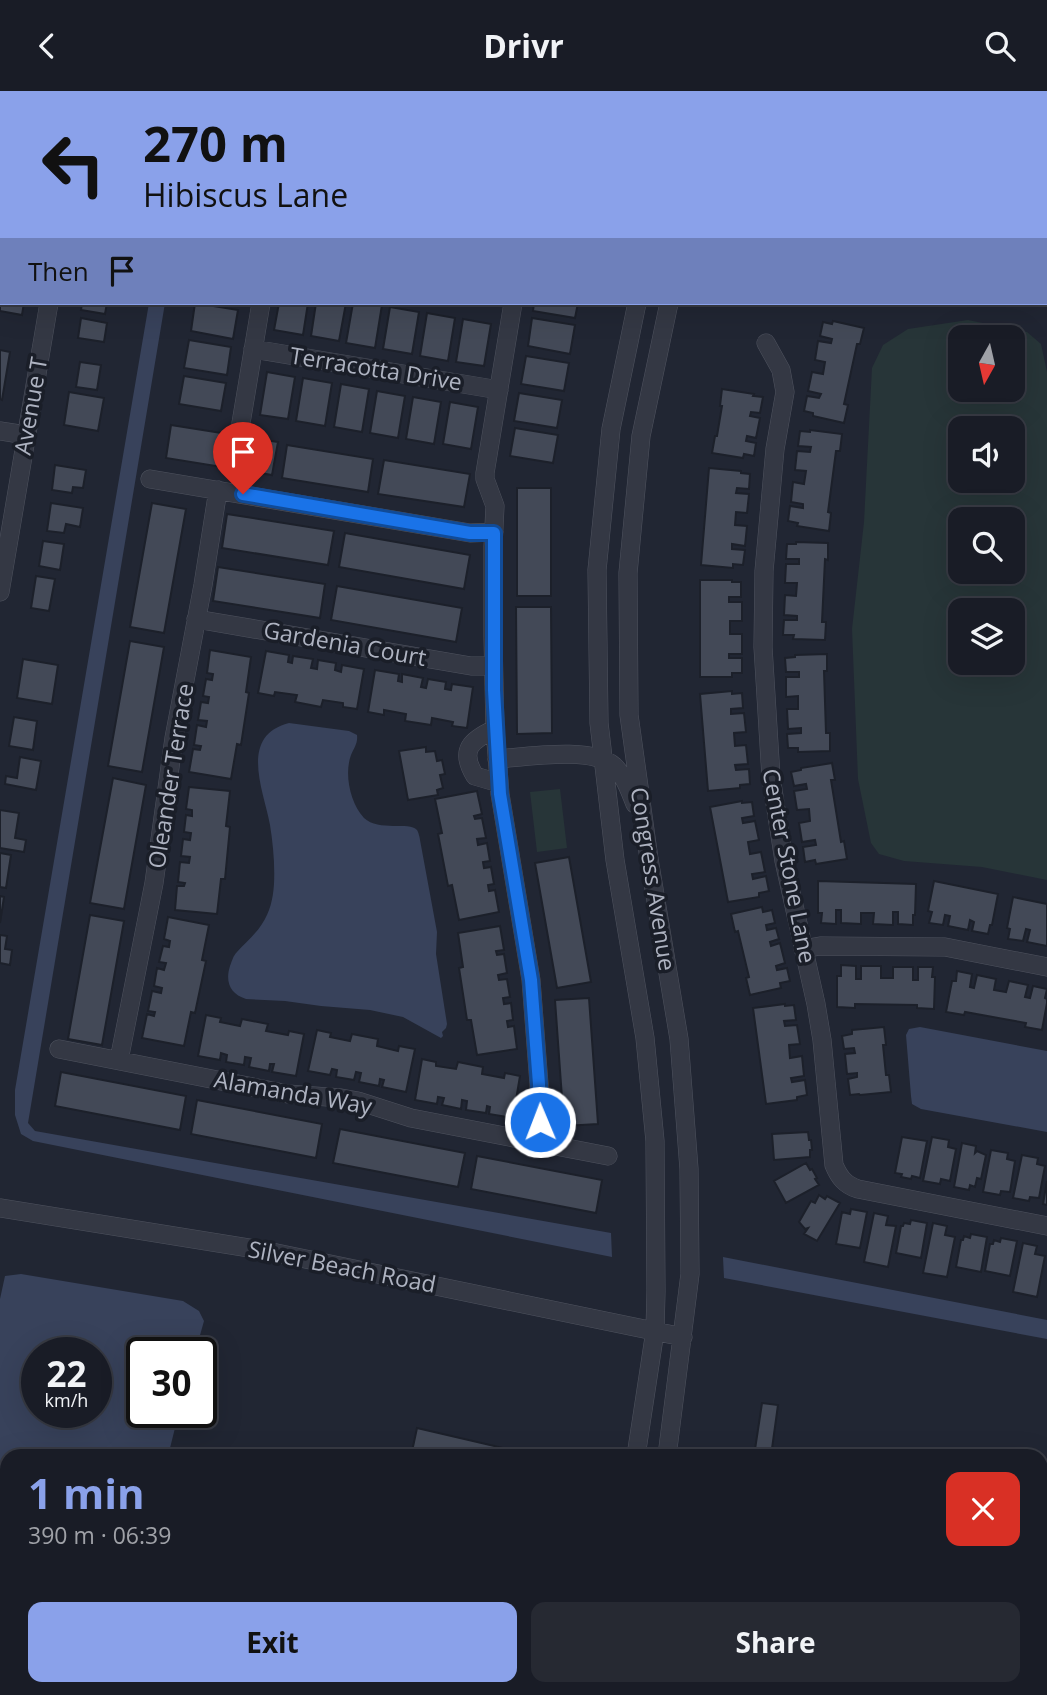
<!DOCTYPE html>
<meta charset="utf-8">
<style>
:root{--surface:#191c26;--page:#262932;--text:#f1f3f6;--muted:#9fa1a7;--line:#373a43;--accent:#8aa1ea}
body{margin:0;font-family:"Open Sans",sans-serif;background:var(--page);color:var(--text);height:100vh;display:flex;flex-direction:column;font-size:26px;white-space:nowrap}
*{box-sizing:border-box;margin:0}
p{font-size:23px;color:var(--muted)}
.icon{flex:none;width:38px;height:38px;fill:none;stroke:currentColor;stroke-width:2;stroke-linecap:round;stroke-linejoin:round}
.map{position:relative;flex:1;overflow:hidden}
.side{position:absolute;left:0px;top:1358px;width:1048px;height:247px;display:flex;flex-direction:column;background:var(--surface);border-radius:21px 21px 0 0;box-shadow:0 7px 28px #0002,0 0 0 2px var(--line)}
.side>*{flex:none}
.banner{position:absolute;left:0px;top:0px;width:1048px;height:214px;box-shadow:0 7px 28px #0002,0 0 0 2px var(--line);background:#8aa1ea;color:#111;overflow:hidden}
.needle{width:46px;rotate:188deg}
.controls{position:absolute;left:948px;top:234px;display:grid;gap:14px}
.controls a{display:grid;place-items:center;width:77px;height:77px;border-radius:14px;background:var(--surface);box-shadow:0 7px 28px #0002,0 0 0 2px var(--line);font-size:35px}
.speed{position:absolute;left:21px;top:1246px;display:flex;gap:14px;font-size:35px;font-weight:700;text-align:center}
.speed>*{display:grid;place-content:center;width:91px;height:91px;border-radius:50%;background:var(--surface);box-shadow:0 7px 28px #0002,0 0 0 2px var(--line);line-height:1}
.speed small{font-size:18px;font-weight:400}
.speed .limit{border:4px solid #111;border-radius:10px;background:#fff;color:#111}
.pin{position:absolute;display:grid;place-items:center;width:60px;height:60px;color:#fff;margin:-72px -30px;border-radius:50% 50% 50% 0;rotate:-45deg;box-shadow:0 0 7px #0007}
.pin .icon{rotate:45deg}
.me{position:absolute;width:77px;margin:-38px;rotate:359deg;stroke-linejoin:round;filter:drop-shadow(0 0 5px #0008)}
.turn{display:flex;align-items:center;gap:24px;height:147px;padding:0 28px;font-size:32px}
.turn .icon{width:91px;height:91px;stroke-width:2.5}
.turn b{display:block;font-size:49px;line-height:60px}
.then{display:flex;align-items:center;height:66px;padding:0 28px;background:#0003;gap:14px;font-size:26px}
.round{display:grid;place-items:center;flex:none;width:74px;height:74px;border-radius:14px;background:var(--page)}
.head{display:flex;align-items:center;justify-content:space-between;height:119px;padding:0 28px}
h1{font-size:42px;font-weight:700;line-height:52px;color:var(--accent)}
.cta{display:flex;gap:14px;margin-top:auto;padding:14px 28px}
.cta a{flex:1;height:80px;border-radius:14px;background:var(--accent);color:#111;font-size:28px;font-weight:700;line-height:80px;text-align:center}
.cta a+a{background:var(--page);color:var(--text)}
header{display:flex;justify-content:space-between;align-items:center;height:91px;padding:0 28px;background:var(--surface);font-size:32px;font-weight:700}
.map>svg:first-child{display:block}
.green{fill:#273538;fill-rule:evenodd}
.water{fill:#38425b;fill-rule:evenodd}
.building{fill:#434957;stroke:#1c202a;stroke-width:2}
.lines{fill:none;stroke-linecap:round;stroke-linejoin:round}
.minor-casing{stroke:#4f535f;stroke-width:19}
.minor{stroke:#343844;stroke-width:18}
.route-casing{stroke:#114b97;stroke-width:18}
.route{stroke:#1a73e8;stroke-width:12}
.labels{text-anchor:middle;stroke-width:7;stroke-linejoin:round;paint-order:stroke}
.street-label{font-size:23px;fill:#aeb3c1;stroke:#1a1e28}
</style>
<header><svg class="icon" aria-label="back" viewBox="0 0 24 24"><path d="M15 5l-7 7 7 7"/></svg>Drivr<svg class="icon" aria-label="search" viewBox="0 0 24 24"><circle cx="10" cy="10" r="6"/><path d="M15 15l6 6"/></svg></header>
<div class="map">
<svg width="1047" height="1604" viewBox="0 0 1047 1604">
<rect width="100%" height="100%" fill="#212633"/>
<path class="green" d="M968,229L1027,241L1041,253L1047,281V789L982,776L904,770L879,763L871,752L858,688L852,538L864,431L872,277L883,254L908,238ZM961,247H1013V299H961ZM961,338H1013V390H961ZM961,429H1013V481H961ZM961,520H1013V572H961Z
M560,698L567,757L537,761L530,701Z"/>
<path class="water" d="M315,0H521L527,2H315Z
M149,212H165L28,1032L35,1040L611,1142L612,1166L33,1050L21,1043L15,1024V999Z
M289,632L349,640L357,644C358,652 354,657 351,664C344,683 350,712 364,727C379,741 409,730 417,739C418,740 420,747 420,749L437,841L436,863L447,933L446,937L442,941L443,945L441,947L403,926L370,919L321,915L285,910L246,908C230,903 225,891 230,875C232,870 233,865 237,861C245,852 255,844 262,833C270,821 273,808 274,793C275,773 273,753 270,734C264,700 238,645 289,632Z
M920,936L1047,960V1041L921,1018L912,1013L911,1005L906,944L909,938Z
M723,1166L1047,1229V1248L724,1187Z
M21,1183L183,1210L199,1220L204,1230L195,1262H142V1321H179L168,1365H7V1598H106L105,1604H0V1208L5,1185ZM37,1262H96V1321H37Z"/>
<path class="building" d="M231,0H270L274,1L230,2Z
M0,202L2,203V212H24L22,224L0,220Z
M82,212H107L105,223L81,219Z
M195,212L238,219L233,248L191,240Z
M279,212H308L303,244L274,239Z
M316,212H346L339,250L311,245Z
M353,212L382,214L375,257L346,252Z
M534,212H578L575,227L533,220Z
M390,216L419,221L412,263L383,258Z
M427,222L455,227L448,270L420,265Z
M81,227L107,232L104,251L78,247Z
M532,227L575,234L570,263L528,255Z
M463,228L491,233L484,275L456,271Z
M833,230L864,237L860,253H857L844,313L848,314L844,332L813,325V322L804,320L807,305L819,307L821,303L808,300L812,281L823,283L825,271L815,269L818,250L831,252L832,248L820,245L823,231L832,233Z
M189,249L231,256L227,284L184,277Z
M0,259L10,261L2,309L0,308Z
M526,265L569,272L564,300L521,293Z
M80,271L101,274L97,299L76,296Z
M267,281L295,286L288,328L260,324Z
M184,285L226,292L221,320L179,313Z
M303,287L332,292L325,335L296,330Z
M341,293L369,298L362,341L334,336Z
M722,298L754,303L753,305L763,306L760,322L751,321L750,325L760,327L756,347L747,345L746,350L756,352L754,365L744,363L743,367L712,362L715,345H717L722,315H720Z
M377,300L405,305L398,347L370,342Z
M69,301L104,307L98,340L64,334Z
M519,302L562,309L557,337L514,330Z
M413,306L441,311L434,353L406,348Z
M450,311L478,316L471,358L443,353Z
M171,334L278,351L272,384L166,367Z
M515,337L558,344L553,372L510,365Z
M810,339L842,343L840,360H836L828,421L831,422L829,440L797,435L798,432L788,430L790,415L803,417V413L791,411L793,391L804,393L806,380L795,379L797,360L810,361L811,356L798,355L800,340L810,341Z
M287,354L373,368L368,401L282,387Z
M384,369L470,383L464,416L378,403Z
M55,374L86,379L83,397L73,396L72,402L52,399Z
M709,377L741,380V382L750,383L749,398L737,397L736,402L749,403L747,422L736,421L735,434L747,435L745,455L732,453V458L745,459L743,474L733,473V477L701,474Z
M517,397H551V505H517Z
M51,412L83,417L80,436L66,433L64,442L47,440Z
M152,412L186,418L164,542L130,536Z
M227,423L334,440L328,474L222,457Z
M345,442L470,464L464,498L339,476Z
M43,450L64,453L60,479L39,475Z
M796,451L828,452V469L825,468L822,531H826L825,549L793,548L794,544H783L784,529H797V525L784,524L785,504L796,505L797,492H785L786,473H799V468H786L787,453H796Z
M218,476L325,493L320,527L213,510Z
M36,485L55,488L49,520L31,517Z
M700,489H732V491H741V506H729V511H742V530H730V543H742V563H729V567H742V582H732V586H700Z
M337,495L462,517L456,551L331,529Z
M516,516H551L552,642L517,643Z
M130,550L164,556L142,681L108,675Z
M210,559L251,566L246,601L249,602L241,654L237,653L231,688L189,681L193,658L200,659L201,655L194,654L197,634L206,636L207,630L198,629L201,611L208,612L209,606L203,605L206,588L212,589L213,583L207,582Z
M266,560L289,564L288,571L292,572L293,565L313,568L311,577L317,578L318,569L336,572L335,579L341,581L342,574L364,578L357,618L343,616V612L323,609L321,616L295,611L297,604L275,601L274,605L258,602Z
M827,563V580H824L826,642H830V660L798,661V657H788L787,643L801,642V637L788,638L787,618H798V605L786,606V586H799V581H786L785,567L795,566V564Z
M23,568L58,574L52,613L17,607Z
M375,579L399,583L398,590L402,591V583L423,587L421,596L426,597L428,588L446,591L445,598L451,599L452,593L473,596L467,637L452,635L453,631L432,627L431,634L405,630L406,623L384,619V624L368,621Z
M732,600V603L742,602L743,617L731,618V623L744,622L746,641L734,642L735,655L746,654L748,673L735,674L736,679L749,678L750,693L740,694V697L708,700L700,603Z
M14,626L37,630L33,659L9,655Z
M426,656V661L435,660L437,670L442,669L445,683L440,684L443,697L437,699L438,704L408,709L399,660Z
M20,666L41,670L36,699L5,693L6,685L17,687Z
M832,672L835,689H831L841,751L844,750L847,768L816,773L815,769L805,771L803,756L816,754L815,749L802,751L799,732L810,730L809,718L797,719L794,700L807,698L806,693L794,695L791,681L801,679V677Z
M113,687L146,694L124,818L90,812Z
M189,696L230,700L226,735L230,736L225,788H221L217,823L175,819L177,795H184L185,792L178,791L180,771L189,772L190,766L181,765L183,748L190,749L191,742L184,741L186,724L192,725V719L186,718Z
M477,700L482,723L474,725L475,728L482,727L486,747L477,748L478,754L487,752L490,770L483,771L484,777L491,776L494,793L488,794L489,800L495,799L499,821L459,829L452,794L448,795L438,743L442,742L435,708Z
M742,710V712L752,711L754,725L742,727L743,732L755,730L759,749L748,751L750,763L761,761L765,781L752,783L753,788L766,785L769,800L759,802V806L728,811L710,716Z
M0,719L19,722L15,747L26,749L24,761L0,757Z
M0,762L11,764L6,797L0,796Z
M569,766L591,891L557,897L535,772Z
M818,790L916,793L915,824H913V834L898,833V821H893V834L873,833L874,822H861V833L841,832V819H836V833L821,832L822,822H818Z
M934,790L998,803L992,834H990L988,843L972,840L974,831L970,829L968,839L948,835L950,825L945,824L943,834L929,832L932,821L928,820Z
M0,805L4,806L0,832Z
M1013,806L1047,813V855L1027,851L1030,839L1026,838L1023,850L1008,848L1010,838L1007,837Z
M762,816L763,821L772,819L775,832L766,834L767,839L776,837L779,848L770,851L771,855L780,852L785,872L776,875L777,879L787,877L790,890L780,892L781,897L750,904L746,887L749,886L738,840L735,841L731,823Z
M90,824L124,830L102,954L68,948Z
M168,826L209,834L202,869L206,870L195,922L191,921L184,955L142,947L147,923L154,925L155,921L148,920L152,900L161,902L162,897L154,895L157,877L164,879L166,872L159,871L163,855L169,856L170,850L164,848Z
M500,835L504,859L496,860L497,864L504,863L507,882L498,884L499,889L507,888L510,906L503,907L504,913L511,912L513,929L507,930L508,936L514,935L517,958L477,964L471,929H467L459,877L463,876L458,842Z
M0,844L7,845L5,858L12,859L10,874L0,872Z
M841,874L856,875V888H861V875H881V887H893V876H913V889H918V876H933L932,886H935L934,918L917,917V914L855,913V917L837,916V885H841Z
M957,880L972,883L970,896L974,897L977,884L996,888L994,899L1006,901L1009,890L1028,894L1025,906L1030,907L1033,895L1047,898L1045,907L1047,908V912L1042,939L1025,936L1026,932L965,921L964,924L946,921L952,890H956Z
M589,907L598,1033L564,1035L555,909Z
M785,913V915L794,914L796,929L784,930L785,935L797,934L800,953L789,954L790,967L802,965L804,985L791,987L792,991L805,989L807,1004L797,1006V1009L766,1013L753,917Z
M206,924L221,927L220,931L240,935L242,928L268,933L266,940L288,944L289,940L304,943L296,985L272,981L274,973H270L269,980L249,976L251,967L245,966L244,974L226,971L227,964L221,962L220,969L198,965Z
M884,936L886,954H883L886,984H889L891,1001L860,1004L859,1003L850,1004L848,988L857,986V982L847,983L845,963L855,962L854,957L844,958L842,945L852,943V939Z
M317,939L331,942L330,946L350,950L352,943L378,948L377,955L398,960L399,955L415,958L406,1001L382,996L384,989L380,988L379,995L359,991L361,982L356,981L354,989L336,986L337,979L332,978L330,984L308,980Z
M422,968L436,971V975L456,978L458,971L483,976L482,983L504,987L505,982L520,985L513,1027L489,1023L490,1016L487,1015L486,1022L466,1019L467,1010L462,1009L461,1018L442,1014L444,1007L438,1006L437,1013L415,1009Z
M61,981L186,1005L180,1039L55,1015Z
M197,1009L322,1033L316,1067L191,1043Z
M340,1038L465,1062L458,1096L333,1072Z
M808,1041L809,1049H811L812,1059H810V1066L774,1069L772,1043Z
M902,1046L927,1050L920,1087L912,1085L911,1088L901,1086L902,1083L895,1082Z
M932,1046L949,1049L948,1056L956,1058L950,1090L941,1088L940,1093L923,1090Z
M962,1052L976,1055L975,1062L977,1060L986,1064L981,1088L977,1087L975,1096L970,1094L969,1099L954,1096Z
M991,1059L1008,1062L1007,1068L1015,1070L1010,1101L1001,1100L1000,1104L983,1101Z
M1022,1064L1038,1067L1037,1073L1045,1075L1039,1107L1030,1106L1029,1110L1013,1107Z
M477,1065L602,1089L596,1122L471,1098Z
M806,1072L810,1079L812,1078L817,1087L815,1088L819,1094L786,1112L774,1090Z
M1047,1090V1114L1043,1113Z
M819,1104L825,1108L827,1105L840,1112L817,1150L804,1143L808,1137L805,1138L799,1131L811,1110L815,1112Z
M851,1118L867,1121L860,1157L836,1153L842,1121L850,1123Z
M874,1122L888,1125L886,1134L896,1135L888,1176L864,1171Z
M911,1129L927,1132L921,1167L896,1162L901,1135H903L904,1132L910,1133Z
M933,1132L947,1135L945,1144L955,1146L947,1186L923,1182Z
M971,1143L987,1146L981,1181L956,1176L961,1149H963L964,1145L970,1147Z
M1001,1147L1017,1150L1010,1185L985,1180L990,1153H993L994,1149L1000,1151Z
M1023,1152L1037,1155L1035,1163L1045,1165L1037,1206L1013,1201Z
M762,1312L778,1314L771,1365H754Z
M417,1337L503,1357L502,1365H411Z"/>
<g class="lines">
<g class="minor-casing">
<path id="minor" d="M940,0V2
M84,2V0
M296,2V0
M573,2L574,0
M704,2L705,0
M739,2L740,0
M1046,82H1047
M0,152H2
M1046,181H1047
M513,212L485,382V388L495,415L493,456V546L495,638L500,703L531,889L539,993L540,1041L538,1052
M766,252L781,279L785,301L775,358L764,480L763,556L771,686L784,770L816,913L822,949L834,1074C839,1086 845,1094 858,1098L1047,1135
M253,258L499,299
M241,332L261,212
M0,340L26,344
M150,388L470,442L494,441
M0,501L49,212
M196,528L471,575H493
M495,638C471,649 459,659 475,685L499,692
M497,668C526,666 593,655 614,675C625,685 630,701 635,713
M803,858L820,855L945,856L1047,876
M59,958L288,1003L341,1007L358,1010L411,1027L608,1065
M119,969L154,792L174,647L203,494L218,399
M0,1117L262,1159L683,1246
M636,1365L655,1240L656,1200L655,1050L645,947L615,769L599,632L597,479L611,338L637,212
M667,1365L690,1183L689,1078L679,948L649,768L629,624L628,482L641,345L669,212
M578,1604L580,1598
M610,1604L612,1598"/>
</g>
<use href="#minor" class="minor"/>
</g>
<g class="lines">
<g class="route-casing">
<path id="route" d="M243,403L470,442H494V599L500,703L531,889L539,993L540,1031"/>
</g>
<use href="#route" class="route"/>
</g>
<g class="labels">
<g class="street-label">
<text transform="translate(376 278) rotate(9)" y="8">Terracotta Drive</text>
<text transform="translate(31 315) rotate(-80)" y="8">Avenue T</text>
<text transform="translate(345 553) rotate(10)" y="8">Gardenia Court</text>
<text transform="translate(171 685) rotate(-81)" y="8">Oleander Terrace</text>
<text transform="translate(789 775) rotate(79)" y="8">Center Stone Lane</text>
<text transform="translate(653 788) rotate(81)" y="8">Congress Avenue</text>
<text transform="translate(293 1002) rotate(10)" y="8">Alamanda Way</text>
<text transform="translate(342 1176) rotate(11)" y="8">Silver Beach Road</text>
</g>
</g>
</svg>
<div class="controls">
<a><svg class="needle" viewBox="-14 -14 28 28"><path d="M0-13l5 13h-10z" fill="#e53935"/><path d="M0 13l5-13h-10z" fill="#9fa1a7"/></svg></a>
<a><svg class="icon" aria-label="sound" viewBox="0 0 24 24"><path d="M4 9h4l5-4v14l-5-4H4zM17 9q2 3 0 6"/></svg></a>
<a><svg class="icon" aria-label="search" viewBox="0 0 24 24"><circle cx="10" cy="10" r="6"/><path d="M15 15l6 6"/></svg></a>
<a><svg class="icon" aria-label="layers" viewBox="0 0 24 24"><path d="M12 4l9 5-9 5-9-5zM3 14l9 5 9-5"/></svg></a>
</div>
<div class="speed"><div>22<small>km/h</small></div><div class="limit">30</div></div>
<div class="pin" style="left:243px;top:403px;background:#d93025"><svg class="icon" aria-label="arrive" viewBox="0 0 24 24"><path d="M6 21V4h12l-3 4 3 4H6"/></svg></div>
<svg class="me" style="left:540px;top:1031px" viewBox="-20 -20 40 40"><circle r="17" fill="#1a73e8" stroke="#fff" stroke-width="3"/><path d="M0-11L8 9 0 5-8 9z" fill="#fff"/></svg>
<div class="banner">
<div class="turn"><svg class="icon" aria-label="left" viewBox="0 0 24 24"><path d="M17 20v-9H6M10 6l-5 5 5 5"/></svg><div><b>270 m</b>Hibiscus Lane</div></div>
<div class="then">Then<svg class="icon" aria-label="arrive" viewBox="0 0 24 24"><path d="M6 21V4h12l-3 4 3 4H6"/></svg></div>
</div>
<section class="side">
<div class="head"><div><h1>1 min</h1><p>390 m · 06:39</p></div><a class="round" style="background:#d93025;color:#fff"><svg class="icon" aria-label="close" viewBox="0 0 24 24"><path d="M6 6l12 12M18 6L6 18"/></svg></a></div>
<div class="cta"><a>Exit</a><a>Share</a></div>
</section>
</div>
